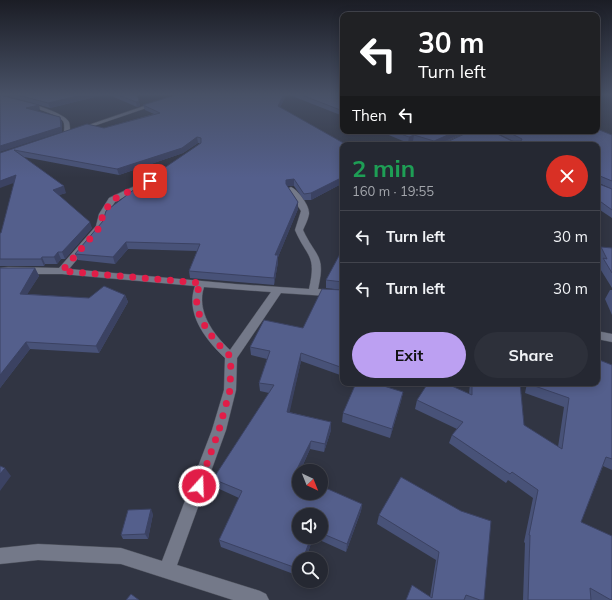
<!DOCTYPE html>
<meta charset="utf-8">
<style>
:root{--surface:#252832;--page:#2d303a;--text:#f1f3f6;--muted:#a3a6ac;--line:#42444d;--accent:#bca0f2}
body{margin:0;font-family:Mulish,sans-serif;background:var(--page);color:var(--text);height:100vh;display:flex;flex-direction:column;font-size:15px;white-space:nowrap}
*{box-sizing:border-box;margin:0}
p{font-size:13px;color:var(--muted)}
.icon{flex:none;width:22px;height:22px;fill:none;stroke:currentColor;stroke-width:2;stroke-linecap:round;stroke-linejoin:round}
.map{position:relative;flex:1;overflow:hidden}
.panel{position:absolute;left:340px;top:142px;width:260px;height:244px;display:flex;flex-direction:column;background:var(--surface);border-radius:8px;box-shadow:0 2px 10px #0003,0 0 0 1px var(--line)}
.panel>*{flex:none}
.hud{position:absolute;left:340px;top:12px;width:260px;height:122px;border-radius:8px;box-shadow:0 2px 10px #0003,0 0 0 1px var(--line);background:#202124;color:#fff;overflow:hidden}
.needle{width:26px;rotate:137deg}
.controls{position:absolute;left:292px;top:464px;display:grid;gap:8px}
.controls a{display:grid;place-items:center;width:36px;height:36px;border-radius:50%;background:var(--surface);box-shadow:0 2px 10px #0003,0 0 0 1px var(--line);font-size:20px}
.pin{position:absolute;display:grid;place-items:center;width:34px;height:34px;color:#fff;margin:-17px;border-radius:8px;box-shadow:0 2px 6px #0006}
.me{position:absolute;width:44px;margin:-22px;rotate:20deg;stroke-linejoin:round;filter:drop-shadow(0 0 3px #0008)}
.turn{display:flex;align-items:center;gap:14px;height:84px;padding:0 12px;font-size:18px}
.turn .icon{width:52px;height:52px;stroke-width:2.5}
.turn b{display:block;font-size:28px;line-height:34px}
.then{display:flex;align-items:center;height:38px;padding:0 12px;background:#0003;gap:8px;font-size:15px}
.round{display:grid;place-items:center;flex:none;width:42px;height:42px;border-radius:21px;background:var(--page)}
.head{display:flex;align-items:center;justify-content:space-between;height:68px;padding:0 12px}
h1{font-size:24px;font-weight:700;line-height:30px;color:#1e9e55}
.button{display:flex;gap:8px;margin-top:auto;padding:8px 12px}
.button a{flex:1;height:46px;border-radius:24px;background:var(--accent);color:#111;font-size:16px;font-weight:700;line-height:46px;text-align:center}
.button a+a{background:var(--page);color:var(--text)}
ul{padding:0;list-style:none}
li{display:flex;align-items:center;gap:12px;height:52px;padding:0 12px;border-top:1px solid var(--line)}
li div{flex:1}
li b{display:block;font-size:15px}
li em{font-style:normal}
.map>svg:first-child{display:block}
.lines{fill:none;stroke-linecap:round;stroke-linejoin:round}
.minor-casing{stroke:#4e525d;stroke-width:1}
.minor{fill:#747989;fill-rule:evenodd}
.wall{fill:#485278}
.shaded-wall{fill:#3b4262}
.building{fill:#545f8c;stroke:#3b4262}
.route{stroke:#e11d48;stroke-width:7;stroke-dasharray:0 12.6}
</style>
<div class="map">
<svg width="612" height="600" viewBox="0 0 612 600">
<rect width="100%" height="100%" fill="#313543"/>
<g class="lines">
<g class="minor-casing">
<path id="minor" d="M0,95C13,98 64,111 69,122C70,125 70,130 70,134L67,136L64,134C64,130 65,124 63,121C58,113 11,101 0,98Z
M153,103L158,104L82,130L77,129Z
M471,131H479L447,145H439Z
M148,180L152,182L150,183L115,202L107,214L104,227L69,269L235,284L309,289C317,254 307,258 295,230L301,211L287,189L291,187C298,190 310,206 309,214C308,220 305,225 303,230C316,258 326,254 318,289L343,291V297L281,293L237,358L236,390L226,430L177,565L260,591L266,594L269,600H233L121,564L38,560L0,564V548L38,544L121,548L162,561L212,430L224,390L225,358C206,340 185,314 195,286L62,274H0V268L8,267L59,268L96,226L99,214L109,198ZM204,287L271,292L230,350C213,334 196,311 204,287Z
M597,331L612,334V342L597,339Z"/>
</g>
<use href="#minor" class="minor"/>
</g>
<path class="wall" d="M0,94H137L140,106L137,107L107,94L50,108Z
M179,94H343V116L287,94L280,107L343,145V183L311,200H304L294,186H287L298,202V209L278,257V262L274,285L190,278L189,271L197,251L128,249L115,264L78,260L75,254L200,143H198L183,153L119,175L24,157L66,193L59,195L92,228L65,259H61L57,264H45L44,266H0V233H1L14,183L0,153L104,128L154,114L145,110L143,105Z
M379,131H468L447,141H513L493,131H597L612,135V189L599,183V184L612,189V218L597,208V145H443L444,142L438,145H426L413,141L408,143Z
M601,247L612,248V288L599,267L601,263L597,255Z
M343,253V290L326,288V280Z
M0,268H35L39,276L27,294L89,298L125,295L128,302L99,353L30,349L0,388Z
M343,290V376L301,361L289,412L331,422V430L324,452L310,449L298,476L362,504L361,511L346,552L313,537H321V515H299L313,537L306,559H299V576L221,547L219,540L239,498L215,487L213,479L269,393L260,391L259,383L267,359L251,355L250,347L303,328Z
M610,290H612V315L605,299Z
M612,365V470L603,466L581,522L612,600H523L525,543L524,542L533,498L508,480L506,483L449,443L452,435L457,429L415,409L417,400L469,394L470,383H520L524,425L558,447L564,407L525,393L527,383H597Z
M403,392L401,401L390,438L342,422L343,413Z
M401,477L484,600H406L430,597L436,560L377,524L379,515Z
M153,514L148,539H123L121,535Z"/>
<path class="shaded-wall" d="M86,94H107L50,108L48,103Z
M284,94H287L278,111V106Z
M139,101L140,106L137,107L136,102Z
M39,105L40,110L28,114L26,108Z
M60,117L62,122V132L0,152V146Z
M457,131H468L445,141H444V142L438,145H434V141Z
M414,135L413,141L408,143L409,137Z
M197,137L198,143L183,153L119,175L117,169Z
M16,175L19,181L0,188V181Z
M343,177V183L311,200V193Z
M294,179V186H287L286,184V180Z
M64,186L66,193L56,196L53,190Z
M298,202V209L278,257V262L274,285V278L275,255Z
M90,222L92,228L65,259L62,252Z
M126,242L128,249L115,264L113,257Z
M58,252L61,259L57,264L54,257Z
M42,257L45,264L44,266L41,259Z
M35,268L39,276L23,301L20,294Z
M125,295L128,302L99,353L96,346Z
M26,342L30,349L0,388V375Z
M301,353V361L288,420L287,412Z
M403,392L401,401L390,438L392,429Z
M331,422V430L324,452L325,444Z
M311,441L310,449L300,471H299V473L294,483V475Z
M5,468L11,476L0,491V474Z
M362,504L361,511L346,552L347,544Z
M151,509L153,514L148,539L145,534Z
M311,537H313L306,559H303Z"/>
<path class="building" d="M14,94H86L48,103Z
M116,94H137L139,101L136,102Z
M179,94H284L278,106L347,145H343V177L311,193L304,194L294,179L286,180V184L298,202L275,255H278L274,278L189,271L200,244L126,242L113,257L75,254L103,221L106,211L148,179L201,143V138L197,137L182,148L117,169L14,150L64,186L53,190L90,222L62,252H58L54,257H42L41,259H0V233H1L16,175L0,181V153L87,124L104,128L160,113L143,105Z
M299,94H343V111Z
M0,95L39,105L26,108L60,117L61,127L0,146Z
M597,129L612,135V181L600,176L598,178L599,184L612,189V210L597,199V145H456L444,141H449L471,131H491L512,141H521L522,139L506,131H597Z
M393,131H457L434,141L414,135L409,137Z
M601,247L612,248V273L603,258L607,259Z
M341,252L343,253V282L326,280Z
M0,268H35L20,294L89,298L104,286L125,295L96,346L26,342L0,375Z
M322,289L343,290V368L301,353L287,412L331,422L325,444L311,441L294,475L299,477V493H321V486L362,504L347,544L321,533V515H299V537H311L303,559H299V569L219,540L242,491L213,479L274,385L259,383L270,351L250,347L264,320L303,328Z
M597,359L612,365V459L606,457L581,522L612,536V600H611L590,588L591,600H528L530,535H529L538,490L512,472L510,474L452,435L463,422L417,400L428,383H445L472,395V383H520L524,425L562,449L569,398L529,384L530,383H597Z
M356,383H374L403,392L392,429L343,413Z
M0,466L5,468L0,474Z
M401,477L461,511L491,521L484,600H480L466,595L464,600H406L412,585L432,598L439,552L379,515Z
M151,509L145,534L121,535L128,510Z
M131,594L139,600H126Z"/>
<linearGradient id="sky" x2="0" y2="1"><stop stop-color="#1b1d25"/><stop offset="0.53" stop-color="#485166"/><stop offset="1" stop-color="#485166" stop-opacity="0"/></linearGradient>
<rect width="612" height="178" fill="url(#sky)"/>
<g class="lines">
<path class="route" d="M150,181L112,200L103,214L100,227L62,271L201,283C186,310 213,340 231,357L230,390L219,430L199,486"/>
</g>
</svg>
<div class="controls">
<a><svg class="needle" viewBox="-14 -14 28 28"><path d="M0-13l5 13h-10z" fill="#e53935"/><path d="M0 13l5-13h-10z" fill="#a3a6ac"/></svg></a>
<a><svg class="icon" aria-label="sound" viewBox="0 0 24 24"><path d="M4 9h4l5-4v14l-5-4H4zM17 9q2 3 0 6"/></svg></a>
<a><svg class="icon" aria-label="search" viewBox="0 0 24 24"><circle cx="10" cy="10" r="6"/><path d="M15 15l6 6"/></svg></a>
</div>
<div class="pin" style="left:150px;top:181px;background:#d93025"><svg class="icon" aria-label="arrive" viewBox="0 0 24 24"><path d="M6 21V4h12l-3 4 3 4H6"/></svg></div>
<svg class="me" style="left:199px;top:486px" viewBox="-20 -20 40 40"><circle r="17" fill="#e11d48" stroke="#fff" stroke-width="3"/><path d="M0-11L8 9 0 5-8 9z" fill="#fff"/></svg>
<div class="hud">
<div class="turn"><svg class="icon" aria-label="left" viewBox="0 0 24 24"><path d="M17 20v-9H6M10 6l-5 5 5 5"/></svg><div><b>30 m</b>Turn left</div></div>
<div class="then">Then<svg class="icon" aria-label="left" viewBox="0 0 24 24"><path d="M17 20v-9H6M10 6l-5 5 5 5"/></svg></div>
</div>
<section class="panel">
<div class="head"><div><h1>2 min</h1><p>160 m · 19:55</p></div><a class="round" style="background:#d93025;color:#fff"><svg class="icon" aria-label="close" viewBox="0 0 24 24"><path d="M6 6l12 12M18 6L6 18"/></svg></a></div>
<ul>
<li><svg class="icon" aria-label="left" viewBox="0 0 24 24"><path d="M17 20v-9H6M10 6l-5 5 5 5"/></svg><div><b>Turn left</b></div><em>30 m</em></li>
<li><svg class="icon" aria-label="left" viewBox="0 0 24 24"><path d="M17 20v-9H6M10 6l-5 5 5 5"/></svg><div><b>Turn left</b></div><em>30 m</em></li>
</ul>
<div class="button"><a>Exit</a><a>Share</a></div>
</section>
</div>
